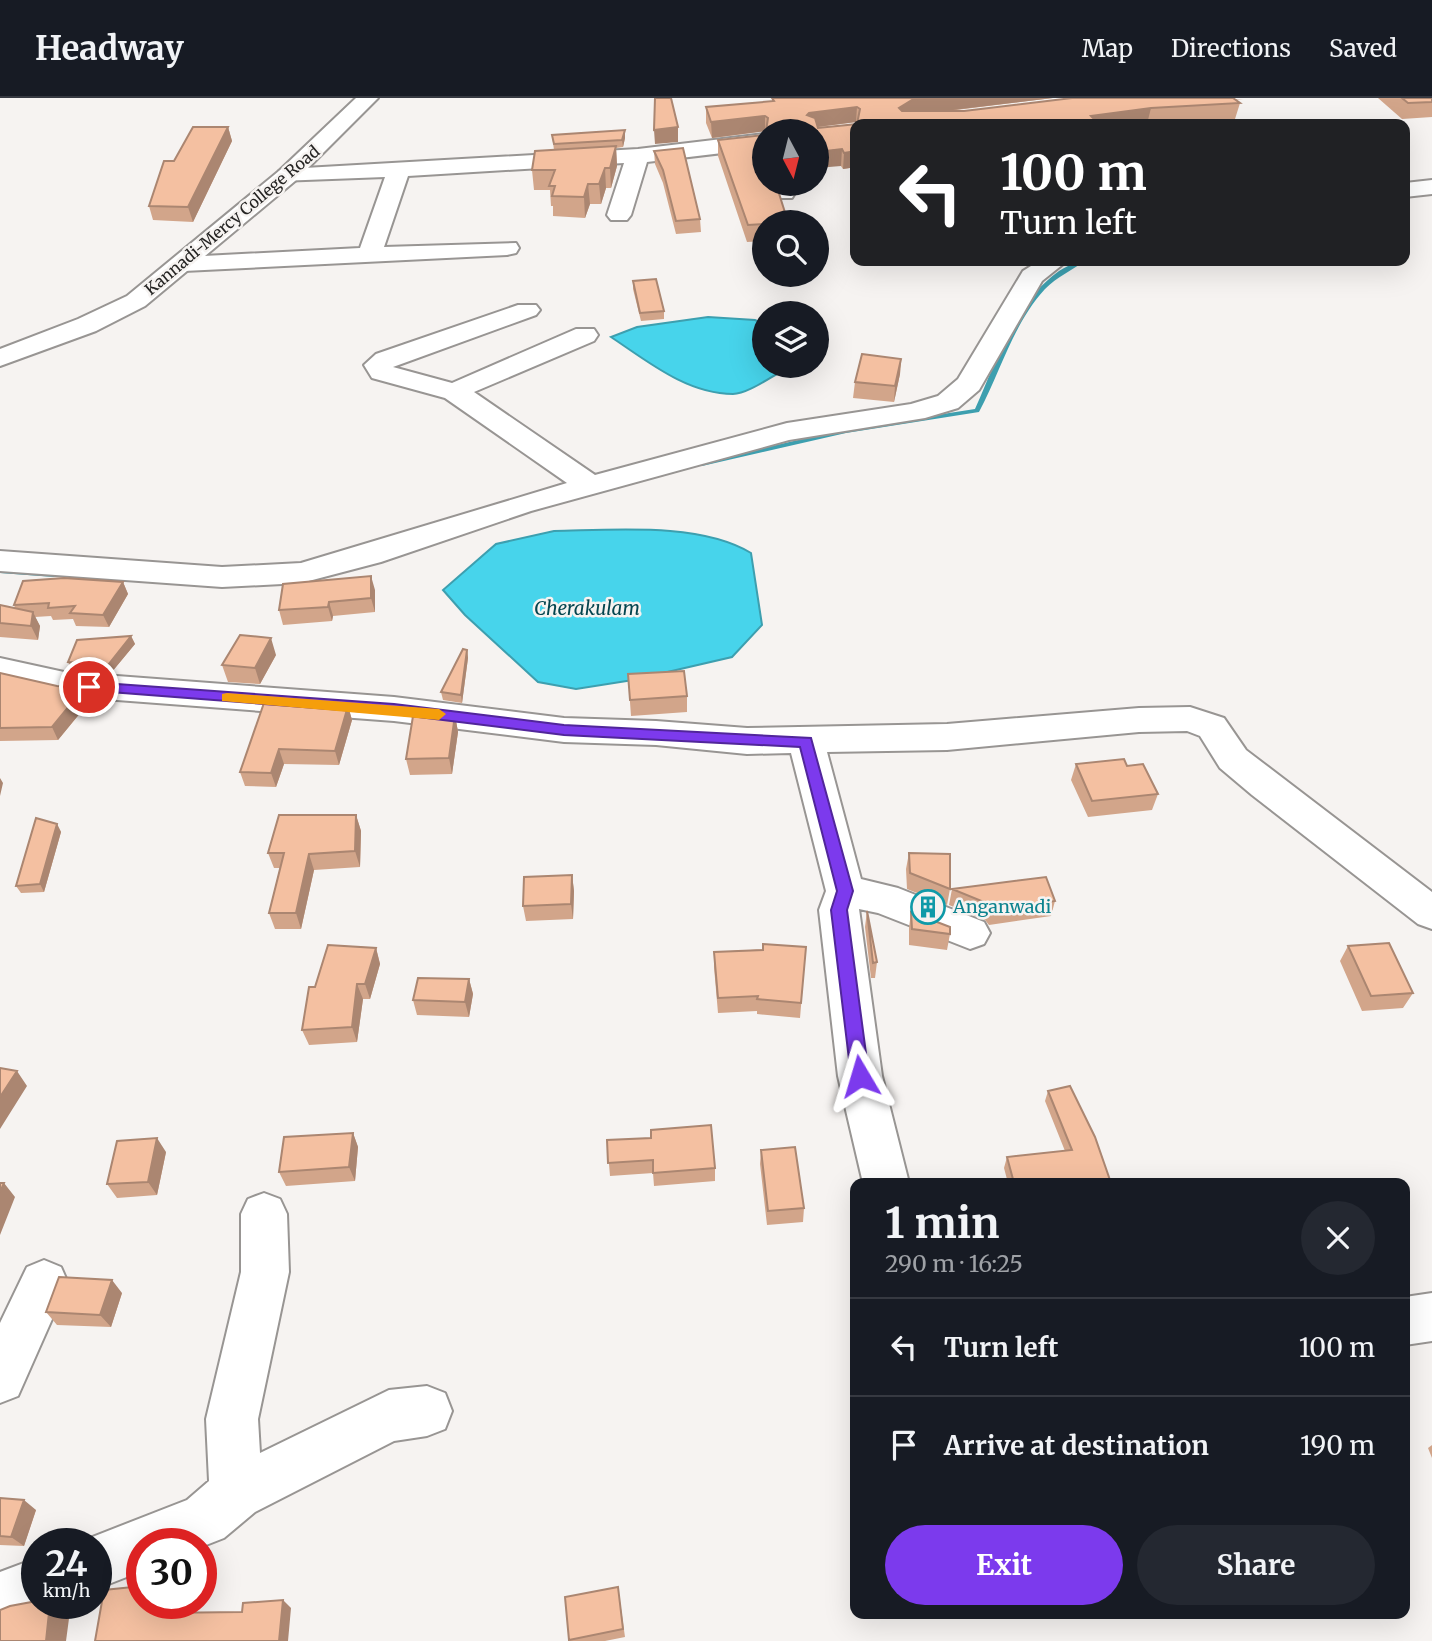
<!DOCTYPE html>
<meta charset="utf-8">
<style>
:root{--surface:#171b24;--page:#242831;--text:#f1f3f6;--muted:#9ea1a6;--line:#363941;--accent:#7c3aed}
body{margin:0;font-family:Merriweather,serif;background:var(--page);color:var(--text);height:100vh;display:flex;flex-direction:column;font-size:26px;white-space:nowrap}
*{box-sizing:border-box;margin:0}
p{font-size:23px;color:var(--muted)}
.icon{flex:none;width:38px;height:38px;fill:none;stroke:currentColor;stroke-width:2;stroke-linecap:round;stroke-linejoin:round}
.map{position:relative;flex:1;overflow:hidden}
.details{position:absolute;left:850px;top:1080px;width:560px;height:441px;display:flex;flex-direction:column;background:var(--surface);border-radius:14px;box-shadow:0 7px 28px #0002}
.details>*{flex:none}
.guide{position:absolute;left:850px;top:21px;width:560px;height:147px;border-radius:14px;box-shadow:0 7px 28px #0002;background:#202124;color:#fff;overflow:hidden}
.needle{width:46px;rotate:173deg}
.fabs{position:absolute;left:752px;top:21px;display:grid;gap:14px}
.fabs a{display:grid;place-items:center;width:77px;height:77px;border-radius:50%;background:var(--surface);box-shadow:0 7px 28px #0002;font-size:35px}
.speed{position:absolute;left:21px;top:1430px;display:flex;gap:14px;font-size:35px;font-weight:700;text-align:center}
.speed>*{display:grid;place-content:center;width:91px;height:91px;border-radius:50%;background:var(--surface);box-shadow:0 7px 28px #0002;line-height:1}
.speed small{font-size:18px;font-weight:400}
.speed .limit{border:10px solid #d22;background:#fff;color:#111}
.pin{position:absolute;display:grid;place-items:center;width:60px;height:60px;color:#fff;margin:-30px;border:4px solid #fff;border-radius:50%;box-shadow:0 2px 7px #0007}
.me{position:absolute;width:77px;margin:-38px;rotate:353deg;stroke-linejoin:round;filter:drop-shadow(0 0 5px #0008)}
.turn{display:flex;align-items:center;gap:24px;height:147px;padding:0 35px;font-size:32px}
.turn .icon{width:91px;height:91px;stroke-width:2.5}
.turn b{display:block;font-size:49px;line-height:60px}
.round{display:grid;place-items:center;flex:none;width:74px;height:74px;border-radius:37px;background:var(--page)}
.headline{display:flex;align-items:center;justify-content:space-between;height:119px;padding:0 35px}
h1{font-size:42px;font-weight:700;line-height:52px}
.cta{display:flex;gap:14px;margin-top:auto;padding:14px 35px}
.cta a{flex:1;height:80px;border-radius:42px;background:var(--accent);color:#fff;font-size:28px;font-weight:700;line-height:80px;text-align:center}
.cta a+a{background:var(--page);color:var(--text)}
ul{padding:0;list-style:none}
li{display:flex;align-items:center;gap:21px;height:98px;padding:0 35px;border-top:2px solid var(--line)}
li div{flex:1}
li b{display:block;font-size:26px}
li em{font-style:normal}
header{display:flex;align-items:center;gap:42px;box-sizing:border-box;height:98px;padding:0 35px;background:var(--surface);border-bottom:2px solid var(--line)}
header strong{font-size:33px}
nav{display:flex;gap:38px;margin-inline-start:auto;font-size:24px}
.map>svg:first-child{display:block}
.water{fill:#47d4eb;stroke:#3d9faf;stroke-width:2}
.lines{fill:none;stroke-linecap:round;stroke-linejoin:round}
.stream{fill:#3d9faf;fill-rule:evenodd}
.minor-casing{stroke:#989593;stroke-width:4}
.major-casing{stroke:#989593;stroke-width:4}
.minor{fill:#fff;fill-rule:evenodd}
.major{fill:#fff;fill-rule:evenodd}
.wall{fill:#d2a58a;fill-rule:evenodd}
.shaded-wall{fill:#ab8671}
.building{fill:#f4c0a1;stroke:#ab8671;stroke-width:2;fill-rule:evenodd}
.route{fill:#7c3aed;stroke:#51269a;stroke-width:2}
.slow{fill:#f59e0b}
.labels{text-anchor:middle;stroke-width:5;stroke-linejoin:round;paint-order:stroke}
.far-street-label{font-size:16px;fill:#252423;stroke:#f6f3f1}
.culture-label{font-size:18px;fill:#0d838f;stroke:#f6f3f1;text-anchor:start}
.water-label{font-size:19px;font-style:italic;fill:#04454f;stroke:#f6f3f1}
</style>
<header>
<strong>Headway</strong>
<nav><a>Map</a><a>Directions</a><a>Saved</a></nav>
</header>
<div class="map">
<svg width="1432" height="1543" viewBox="0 0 1432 1543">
<rect width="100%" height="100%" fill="#f6f3f1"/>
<path class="water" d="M708,219L755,222L765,226V268H785L782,273C769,280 747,296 733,296C687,296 647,263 611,239L637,229Z
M554,433C613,432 700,424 751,455L762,527L732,559L633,582L576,591L538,584L465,517L443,492L496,446Z"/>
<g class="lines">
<path class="stream" d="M1078,163H1085C1072,172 1057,179 1045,191C1013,226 1001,273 979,314L846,335L702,368L699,366L702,364L846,331L975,311C996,264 1014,205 1059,173C1065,169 1072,166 1078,163Z
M0,471L54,475L58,477L54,479L0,475Z"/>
<g class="minor-casing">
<path id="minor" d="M765,36V50L647,64L631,117L627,122H611L607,117L624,65L408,78L384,149L516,145L519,150L516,155L507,157L184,173L175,171L172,166L175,161L184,159L360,150L385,79L279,83L276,78L279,73L287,71L638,51Z
M1432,82V96L1405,99V85Z
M769,86H791L795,95L792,100H776Z
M1039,163H1067L1042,183L979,292L958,310L925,320L789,342L531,413L381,464L301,485L222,489L0,473V453L222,469L301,465L567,385L445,300L372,280L364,267L376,256L518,207H536L540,212L536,217L393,269L452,285L576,231H594L598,237L594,243L474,294L595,377L787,325L911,306L938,298L958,281L1023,173Z
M0,560L64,574L394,599L564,620L656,623L747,630L947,626L1139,610L1190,609L1224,620L1246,652L1432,794V831L1418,826L1252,697L1220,670L1200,638L1187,633L1139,634L947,652L827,654L861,781L898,790L984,824L990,835L984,846L970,851L878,815L859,811L882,978L909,1085H863L838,978L819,812L826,793L791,655L747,656L656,647L564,644L394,623L64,598L0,582Z
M264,1095L280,1101L287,1116L289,1174L258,1321L260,1355L389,1292L427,1288L445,1295L452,1313L445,1331L427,1338L394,1343L255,1414L224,1440L201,1449V1446H142V1473L96,1491V1446L77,1445L187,1402L209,1383L206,1321L241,1174V1116L248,1101Z
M44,1162L61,1169L68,1185L18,1298L0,1305V1225L27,1169Z
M1432,1195V1243L1405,1247V1199Z
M37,1460V1505L56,1506L0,1530V1474Z"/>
</g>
<g class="major-casing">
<path id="major" d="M356,0H378L295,83L145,208L96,233L0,268V251L78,221L127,198L279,73Z"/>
</g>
<use href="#minor" class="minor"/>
<use href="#major" class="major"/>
</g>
<path class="wall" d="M772,0H1053L948,13L1243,1L1235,2L1240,5L1235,21L1143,26H856V69L843,71L817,33H765L712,40L706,25V9L772,4ZM856,24L857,26L818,29Z
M1378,0H1432V19L1402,21Z
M228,29L232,43L193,124L153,122L149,108L174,63Z
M625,32V40L623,49L616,50L617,68L611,90H606L601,106H590L585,120L553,118V108H551L550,92H534L532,72L554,52L552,37Z
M718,42L765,124V143L747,144L718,58Z
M654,53L700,121L701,134L676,136L663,85L655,66Z
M633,183L664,213V221L641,223L633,191Z
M901,261L900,276L894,304L853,300L855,284Z
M123,484L128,496L109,529L76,528L73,521L53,522L51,518L35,519L40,528L38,542L0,539V507L15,510L14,507Z
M375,492V514L333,518L332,523L283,527L279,512Z
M131,538L135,546L111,575L72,572L68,564Z
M467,552L468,560L462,605L443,602L441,594Z
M276,557L260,586L228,584L222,567Z
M0,575L90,603L58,642L0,643Z
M628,576L687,598V614L631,618Z
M348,608L352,622L339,667L284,666L276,689L245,688L240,674Z
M455,617L458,634L452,676L410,677L406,661Z
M1076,666L1127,668L1158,696L1152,712L1088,719L1071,682Z
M356,717L361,733L360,769L314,772L301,831H275L269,815L280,770H274L268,755Z
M57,726L61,734L44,794L21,795L16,788Z
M909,755L950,791L947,807L907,791L906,771Z
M572,777L574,793L573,821L526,823L523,808Z
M952,791L1055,803L1051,818L989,827L985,822L949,807Z
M867,813L877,864L875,880H871L865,829Z
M911,814L950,836L947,852L909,847V830Z
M1348,848L1413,895L1403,910L1362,913L1340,863Z
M806,849L800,920L757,916V913L718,915L714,869V854Z
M376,850L380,866L370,901H363L357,944L309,947L302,932L315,889Z
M469,881L473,896L469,919L417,917L413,902Z
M1048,993L1111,1085H1008L1004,1070L1007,1059L1065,1053L1045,1003Z
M353,1035L358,1049L355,1083L286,1088L279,1074Z
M607,1042L715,1070V1083L654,1088L653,1075L610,1078Z
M761,1052L804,1110L803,1124L767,1127L760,1066Z
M166,1054L157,1097L117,1100L107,1086Z
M122,1195L111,1229L57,1227L46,1214Z
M1432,1347V1360L1428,1350Z
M0,1400L36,1412L24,1448L0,1447Z
M618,1489L625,1539L605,1543H570L569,1542Z"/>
<path class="shaded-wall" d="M926,0H1053L911,17L897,25L899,10L912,2Z
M857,9L856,24L809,30L807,17L809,15Z
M1151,10L1147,26H1079L1091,18Z
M765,18V33L712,40L711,24Z
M228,29L232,43L193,124L188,109Z
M678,29V44L655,46L654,32Z
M625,32V40L623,49L622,42Z
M616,48L617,68L611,90L610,70Z
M842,51L841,68L817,70V54Z
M856,53V69L843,71L844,55Z
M605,70L606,90L601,106L599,86Z
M588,86L590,106L585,120L584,99Z
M901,261L900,276L894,304L895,288Z
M371,478L375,492V514L371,500Z
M123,484L128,496L109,529L103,517Z
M329,504L333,518L332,523L328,509Z
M33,514L40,528L38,542L31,528Z
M131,538L135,546L111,575L108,567Z
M271,540L276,557L260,586L255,570Z
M467,552L468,560L462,605L461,597Z
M84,590L90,603L58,642L52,629Z
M348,608L352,622L339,667L335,653Z
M455,617L458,634L452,676L449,660Z
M279,651L284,666L276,689L271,675Z
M0,680L3,685L0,698Z
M356,717L361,733L360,769L355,753Z
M57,726L61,734L44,794L40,786Z
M309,756L314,772L301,831L296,815Z
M572,777L574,793L573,821L571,806Z
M376,850L380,866L370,901L365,886Z
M469,881L473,896L469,919L465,904Z
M357,886L363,901L357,944L352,929Z
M17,973L27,988L0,1031V999Z
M353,1035L358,1049L355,1083L349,1069Z
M157,1040L166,1054L157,1097L148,1084Z
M4,1085L15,1099L0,1137V1094Z
M112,1182L122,1195L111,1229L100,1217Z
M24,1402L36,1412L24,1448L11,1439Z
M283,1502L291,1510L288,1543H279Z
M50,1505H57L70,1513L66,1543H46Z
M158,1505H169L166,1523L156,1515Z"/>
<path class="building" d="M655,0H671L678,29L654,32Z
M772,0H926L912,2L899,10L902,13H964L1072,0H1233L1240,5L1151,10L1091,18L1097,24L1079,26H856V53L844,55L842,51L817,54V33H766L768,20L765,18L711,24L706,9L774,3ZM857,9L860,11L857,26L818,30L815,20L807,17L809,15Z
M1402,0H1432V4L1408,5Z
M193,29H228L188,109L149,108L164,63H174Z
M625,32L622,42L554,46L552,37Z
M765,37V86H776L788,124H765V126L748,127L718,42Z
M616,48L610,70H605L599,86H588L584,99L552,98L555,88H549L555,72H532L535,53Z
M683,50L700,121L676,123L663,72L654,53Z
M656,181L664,213L640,215L633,183Z
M862,256L901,261L895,288L855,284Z
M371,478V500L329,504L328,509L279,512L283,486Z
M64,480L123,484L103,517L70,515L75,508L48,510L49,505L14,507L23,483Z
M0,507L33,514L31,528L0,525Z
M240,537L271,540L255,570L222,567Z
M131,538L108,567L68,564L77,542Z
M463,551L467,552L461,597L441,594Z
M684,573L687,598L630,602L628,576Z
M0,575L57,588L84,590L52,629L0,630Z
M265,602L348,608L335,653L279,651L271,675L240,674Z
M414,612L455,617L449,660L406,661Z
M1124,661L1127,668L1143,666L1158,696L1092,703L1076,666Z
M279,717H356L355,753L309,756L296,815H269L284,755H268Z
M36,720L57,726L40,786L16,788Z
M909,755L950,756V791L910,775Z
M572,777L571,806L523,808L524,779Z
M1046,779L1055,803L992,811L989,806L952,791Z
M867,813L877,864L873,865Z
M911,814L950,829V836L912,831Z
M1389,845L1413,895L1371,898L1348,848Z
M763,846L806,849L801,905L757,901L758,898L718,900L714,854L763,852Z
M328,847L376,850L365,886H357L352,929L302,932L309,889H315Z
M418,880L469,881L465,904L413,902Z
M0,970L17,973L0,999Z
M1070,988L1095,1039L1111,1085H1014L1007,1059L1072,1052L1048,993Z
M711,1027L715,1070L653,1075V1062L608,1065L607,1042L651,1040V1032Z
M353,1035L349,1069L279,1074L284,1039Z
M157,1040L148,1084L107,1086L117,1043Z
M795,1049L804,1110L768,1113L761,1052Z
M0,1085H4L0,1094Z
M59,1179L112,1182L100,1217L46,1214Z
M0,1400L24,1402L11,1439L0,1438Z
M142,1488V1505H158L156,1515L242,1514L243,1505L283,1502L279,1543H95L104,1492Z
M618,1489L623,1531L569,1542L565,1499Z
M37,1503V1505H50L46,1543H0V1512L10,1508Z"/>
<path class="route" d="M89,584L394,606L564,627L811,640L853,793L847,812L869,978L866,983L860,985L851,978L831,812L837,793L800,649L564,637L394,616L84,592L82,589Z"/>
<path class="slow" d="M227,595L439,611L446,616L439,622L222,603V596Z"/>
<defs>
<g id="building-ring" transform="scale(1.75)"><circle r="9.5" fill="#f6f3f1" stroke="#0f9aa8" stroke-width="1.5"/><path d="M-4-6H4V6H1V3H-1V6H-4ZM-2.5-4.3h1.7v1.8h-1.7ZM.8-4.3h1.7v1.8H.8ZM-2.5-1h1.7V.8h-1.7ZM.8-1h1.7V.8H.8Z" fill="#0f9aa8"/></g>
</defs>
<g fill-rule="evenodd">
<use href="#building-ring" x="928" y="809"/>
</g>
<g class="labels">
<g class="far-street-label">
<text transform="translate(232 122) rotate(-40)" y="6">Kannadi-Mercy College Road</text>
</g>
<g class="culture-label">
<text x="953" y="815">Anganwadi</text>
</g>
<g class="water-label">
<text x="587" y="517">Cherakulam</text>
</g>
</g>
</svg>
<div class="fabs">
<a><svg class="needle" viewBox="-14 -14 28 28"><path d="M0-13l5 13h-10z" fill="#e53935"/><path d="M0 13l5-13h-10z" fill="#9ea1a6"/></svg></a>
<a><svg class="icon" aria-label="search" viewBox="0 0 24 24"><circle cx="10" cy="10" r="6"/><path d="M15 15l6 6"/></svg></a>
<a><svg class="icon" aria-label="layers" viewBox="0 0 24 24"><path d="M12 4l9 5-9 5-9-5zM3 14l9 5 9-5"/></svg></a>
</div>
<div class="speed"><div>24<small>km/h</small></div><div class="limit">30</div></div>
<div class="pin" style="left:89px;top:589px;background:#d93025"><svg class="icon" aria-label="arrive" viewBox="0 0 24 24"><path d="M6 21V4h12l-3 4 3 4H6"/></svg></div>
<svg class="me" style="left:860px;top:978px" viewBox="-20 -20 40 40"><path d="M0-17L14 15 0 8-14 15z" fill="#7c3aed" stroke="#fff" stroke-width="4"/></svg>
<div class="guide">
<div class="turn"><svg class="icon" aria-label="left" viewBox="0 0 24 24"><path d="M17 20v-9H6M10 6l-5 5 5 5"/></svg><div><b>100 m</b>Turn left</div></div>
</div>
<section class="details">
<div class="headline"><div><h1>1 min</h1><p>290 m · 16:25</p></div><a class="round"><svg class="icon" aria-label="close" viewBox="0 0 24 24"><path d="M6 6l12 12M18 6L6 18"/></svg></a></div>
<ul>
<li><svg class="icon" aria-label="left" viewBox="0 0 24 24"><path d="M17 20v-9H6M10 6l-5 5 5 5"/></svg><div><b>Turn left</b></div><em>100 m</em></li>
<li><svg class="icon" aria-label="arrive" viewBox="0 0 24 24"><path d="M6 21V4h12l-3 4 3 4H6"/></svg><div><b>Arrive at destination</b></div><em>190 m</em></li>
</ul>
<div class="cta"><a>Exit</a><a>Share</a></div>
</section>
</div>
